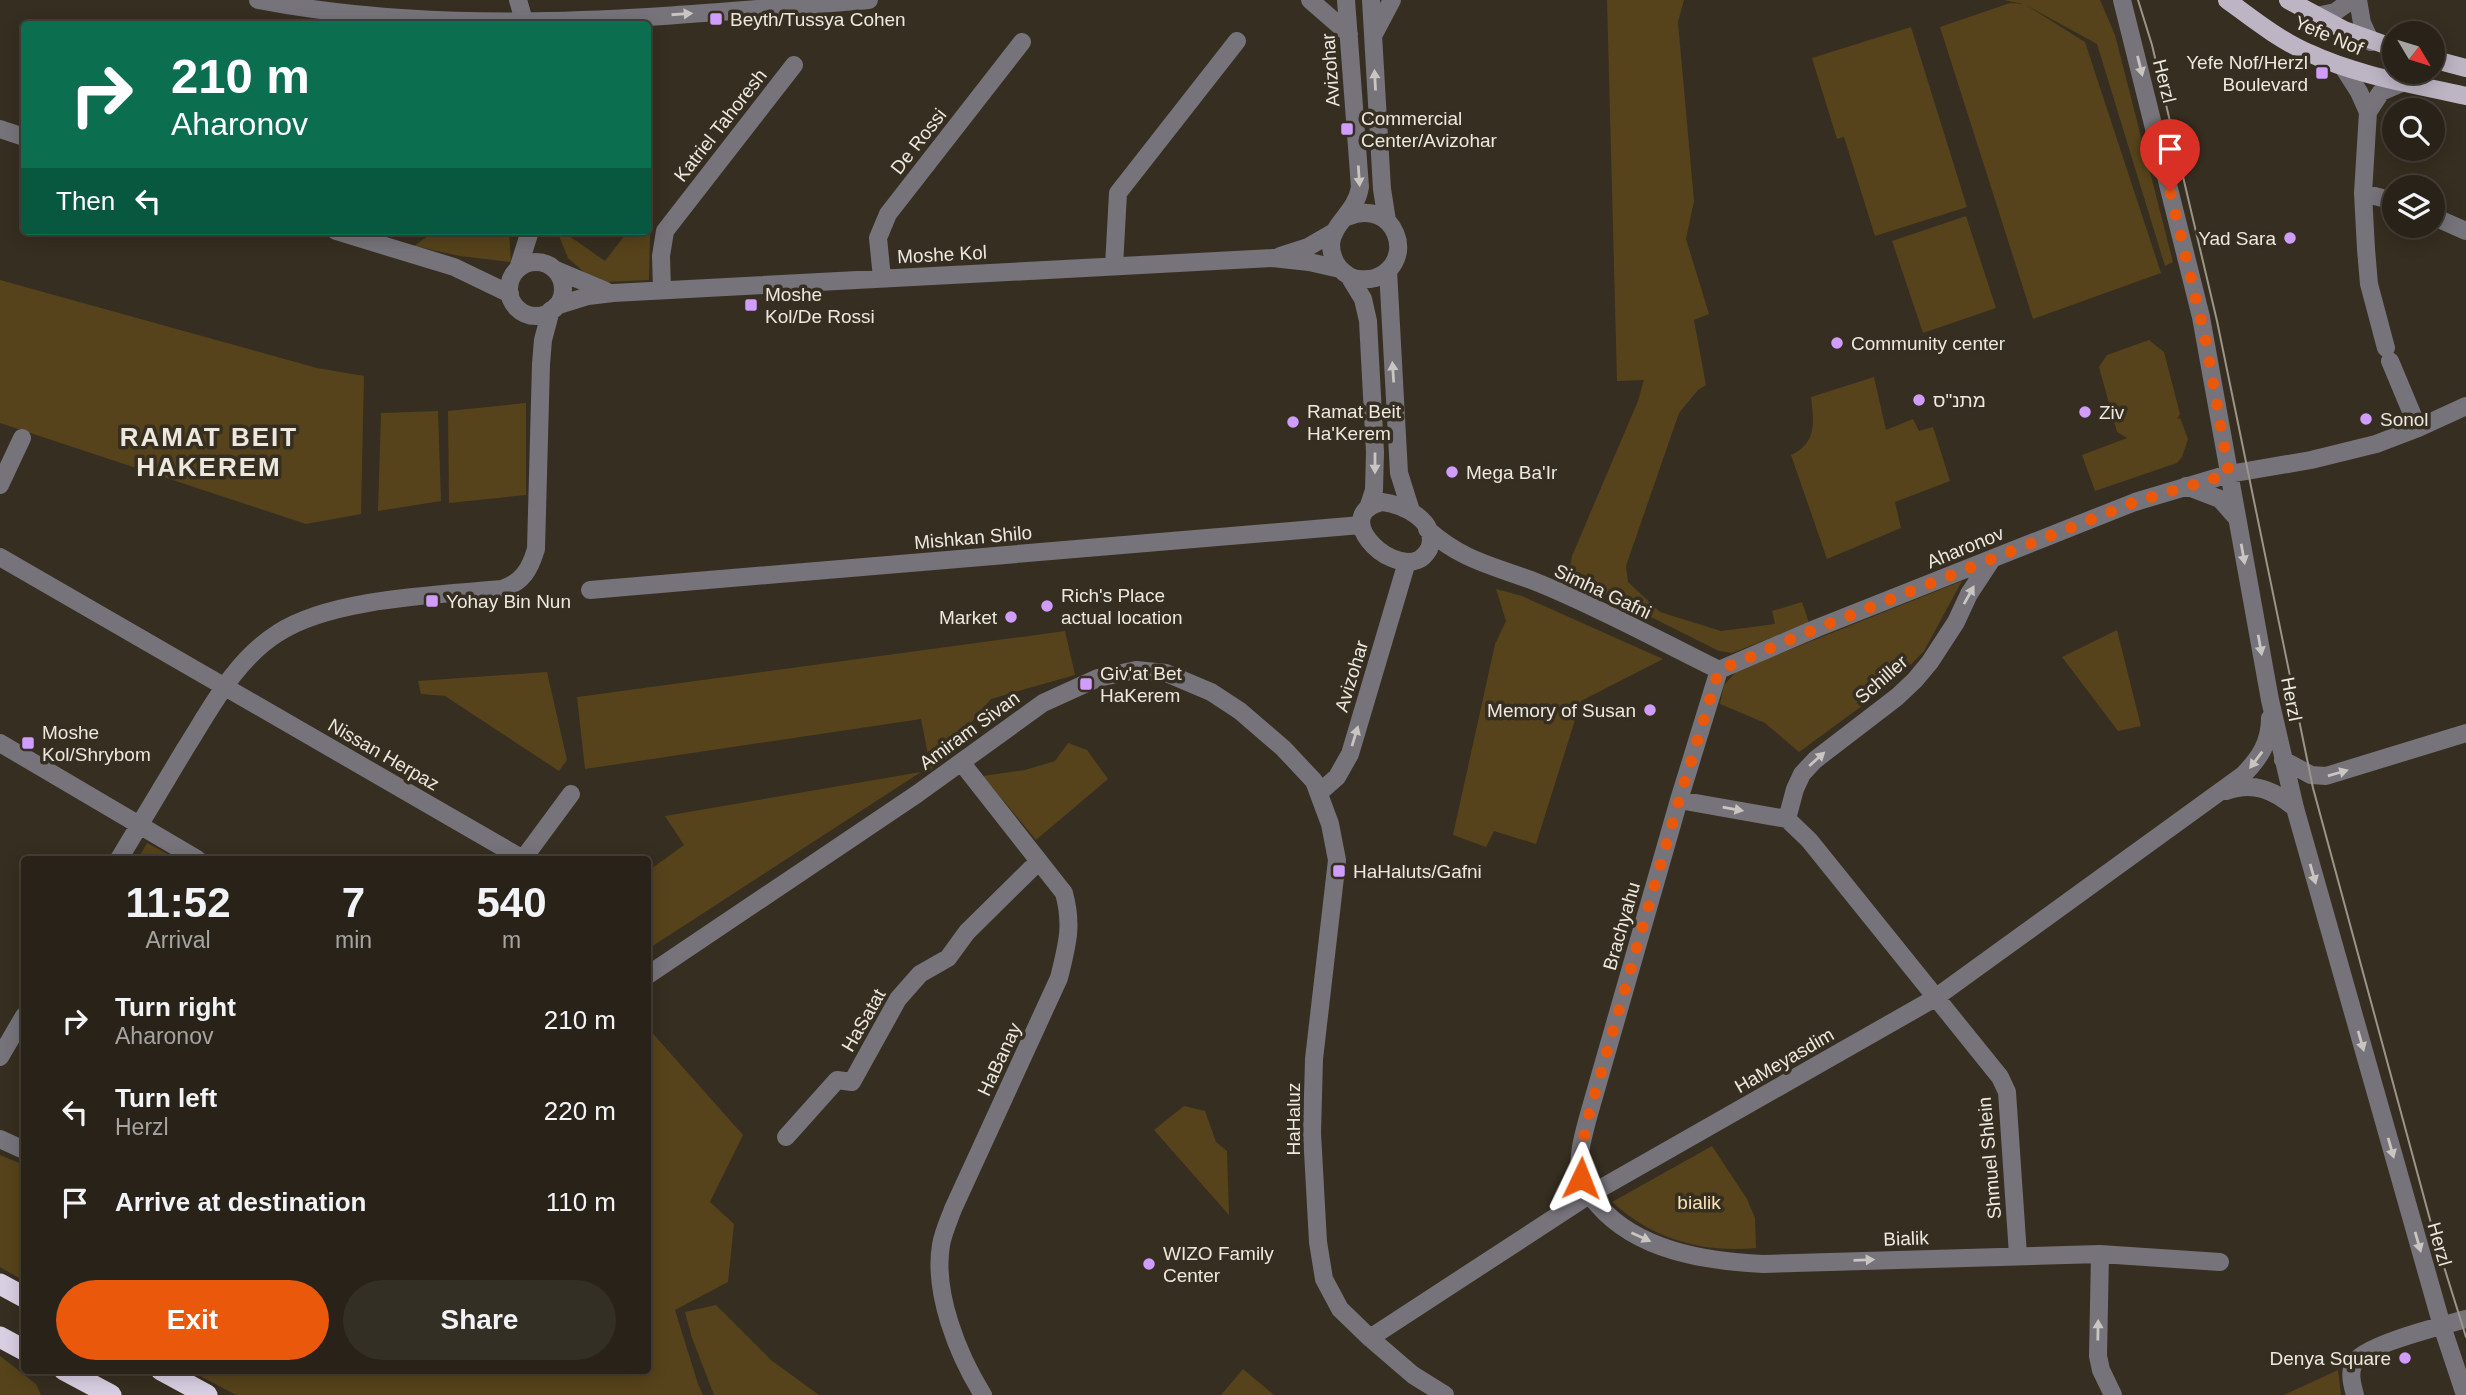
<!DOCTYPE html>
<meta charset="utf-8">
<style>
:root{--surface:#282218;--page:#342f25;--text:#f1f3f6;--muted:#a5a4a2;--line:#443f37;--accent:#ea580c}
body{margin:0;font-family:Arial,"Noto Sans Hebrew",sans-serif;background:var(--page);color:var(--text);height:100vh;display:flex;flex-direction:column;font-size:26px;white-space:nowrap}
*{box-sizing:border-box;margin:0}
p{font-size:23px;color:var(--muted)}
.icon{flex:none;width:38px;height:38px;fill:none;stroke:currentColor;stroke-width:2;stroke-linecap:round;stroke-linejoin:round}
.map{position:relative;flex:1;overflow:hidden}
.side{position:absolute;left:21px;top:856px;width:630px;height:518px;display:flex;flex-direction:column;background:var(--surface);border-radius:7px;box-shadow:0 4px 18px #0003,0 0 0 2px var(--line)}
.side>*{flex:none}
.banner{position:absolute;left:21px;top:21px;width:630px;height:214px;border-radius:7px;box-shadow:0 4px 18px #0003,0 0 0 2px var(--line);background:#0b6e4f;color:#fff;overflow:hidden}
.needle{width:46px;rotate:128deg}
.controls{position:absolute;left:2382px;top:21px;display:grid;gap:14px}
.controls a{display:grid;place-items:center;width:63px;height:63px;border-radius:50%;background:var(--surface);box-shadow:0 4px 18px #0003,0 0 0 2px var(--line);font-size:35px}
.pin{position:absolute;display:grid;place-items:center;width:60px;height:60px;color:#fff;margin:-72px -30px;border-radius:50% 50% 50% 0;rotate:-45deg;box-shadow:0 0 7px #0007}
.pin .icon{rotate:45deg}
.me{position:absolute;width:77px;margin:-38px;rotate:2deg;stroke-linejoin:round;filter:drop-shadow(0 0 5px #0008)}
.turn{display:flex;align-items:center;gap:24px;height:147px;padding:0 35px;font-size:32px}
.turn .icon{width:91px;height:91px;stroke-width:2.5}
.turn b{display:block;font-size:49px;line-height:60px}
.then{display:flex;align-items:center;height:66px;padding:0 35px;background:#0003;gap:14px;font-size:26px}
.eta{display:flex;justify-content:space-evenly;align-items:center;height:119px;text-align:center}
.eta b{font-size:42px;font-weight:600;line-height:49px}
.action{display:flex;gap:14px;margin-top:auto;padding:14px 35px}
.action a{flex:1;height:80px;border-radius:42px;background:var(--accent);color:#fff;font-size:28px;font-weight:600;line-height:80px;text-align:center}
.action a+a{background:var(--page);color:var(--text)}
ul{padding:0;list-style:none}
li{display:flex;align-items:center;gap:21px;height:91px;padding:0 35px}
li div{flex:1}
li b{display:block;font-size:26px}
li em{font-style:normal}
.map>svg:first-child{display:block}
.green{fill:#56431b}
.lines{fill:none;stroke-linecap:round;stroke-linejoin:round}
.minor{stroke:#76737a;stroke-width:18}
.major{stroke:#bdb5c4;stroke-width:18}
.highway{stroke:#d8cfe2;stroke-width:21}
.tram{stroke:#9b9589;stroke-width:2}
.oneway{fill:#c9c5c0}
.route{stroke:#ea580c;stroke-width:12;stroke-dasharray:0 21.6}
.poi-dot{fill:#d09dfe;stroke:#362e20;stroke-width:2.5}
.labels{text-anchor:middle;stroke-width:7;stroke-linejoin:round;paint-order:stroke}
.poi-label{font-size:19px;fill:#ece8de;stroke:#362e20;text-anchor:start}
.street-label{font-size:19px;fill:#ece8de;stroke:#362e20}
.park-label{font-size:19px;fill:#f9e2b6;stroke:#362e20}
.district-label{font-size:26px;font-weight:bold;letter-spacing:2px;fill:#ece8de;stroke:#362e20}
</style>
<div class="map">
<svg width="2466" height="1395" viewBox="0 0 2466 1395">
<rect width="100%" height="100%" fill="#362e20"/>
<path class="green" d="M1607,0H1684L1678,22L1694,201L1686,239L1709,314L1694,320L1706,385L1698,390L1679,413L1626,566L1628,582L1660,612L1721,631L1775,624L1772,611L1802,602L1809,623L1732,653L1719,651L1571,577L1569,573L1572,556L1638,401L1644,380L1617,381Z
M2004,0H2100L2115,35L2173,262L2165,266L2097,44L2026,5L2085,42L2161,273L2033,319L1940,27L2010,3L2023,4Z
M1911,27L1967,207L1875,236L1844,137L1837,139L1812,58Z
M1966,216L1996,308L1923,333L1892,241Z
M648,230L650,233L649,280L604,282L585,273L568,258L557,231H562L605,261L628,231Z
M435,231H509L511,262L460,256L414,246Z
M0,280L317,368L364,376L361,514L306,524L0,423Z
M2149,340L2164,352L2180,414L2177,419L2180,418L2188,439L2182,457L2177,463L2095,491L2082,455L2127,438L2117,432L2099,367L2107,355Z
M1874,377L1886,430L1913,419L1919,431L1933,427L1950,481L1895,502L1901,528L1827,559L1791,455C1817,443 1814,422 1811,397Z
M526,403V495L449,503L448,411Z
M438,411L441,501L378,511L381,413Z
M1962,581L1924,651L1892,684L1799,752L1765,723L1720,704L1724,685L1737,671Z
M1496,589L1522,596L1663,659L1581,701L1536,844L1494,831L1486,847L1453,835L1495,644L1506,621Z
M2117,630L2141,726L2118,731L2062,657Z
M1065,631L1075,675L991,699L931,770L921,719L585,769L577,697Z
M547,672L567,760L559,771L445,696L421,694L418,681Z
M1068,743L1087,750L1108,779L1036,840L983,776L1025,770L1055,761Z
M921,772L648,949V871L684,845L665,816Z
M147,843L177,859H138Z
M648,1028L743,1135L710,1202L734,1224L728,1282L675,1310L698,1384L703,1395H236L189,1370H648Z
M1184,1106L1205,1111L1216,1142L1227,1151L1229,1215L1154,1130Z
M1712,1146L1747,1199L1755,1218L1756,1248C1701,1253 1653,1239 1612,1202Z
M0,1155L24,1165V1281L0,1267Z
M716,1305L771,1360L819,1395H714L692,1338L685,1312Z
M0,1356L36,1384L41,1395H0Z
M1243,1369L1274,1395H1221Z
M2338,1370L2341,1395H2284Z"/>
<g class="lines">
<path class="minor" d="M258,0C460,39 666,16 869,0
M518,0L525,24
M1310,0L1349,34
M1346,0L1360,187C1356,213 1333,222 1331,244C1331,257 1337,269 1349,276C1356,280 1367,280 1375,278C1419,262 1395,196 1347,217
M1371,0L1382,189L1387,221
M2122,0L2201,317L2270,700L2295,808L2442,1326L2465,1395
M2358,0L2362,23L2371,42
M2317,16L2335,12L2352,0
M1374,34L1392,0
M2343,67L2359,92L2368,112L2363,193L2366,249L2369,284L2386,348
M2368,112L2381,92L2404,82
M0,129L24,137
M2363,193L2394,201
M2432,216L2466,231
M336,231L454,267L510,294
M1280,256L1308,247L1334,232
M509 289a27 27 0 1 1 54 0a27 27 0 1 1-54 0Z
M1114,266L1118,193L1237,41
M518,269L530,231
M556,270L606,291
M1388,270L1399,473L1411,511
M1349,276L1363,299L1368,321L1375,452L1374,490L1368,508
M882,278L878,238L888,214L1022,42
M662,290L661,256L665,231L794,65
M556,306L588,296L613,293L1273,258L1309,262L1340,269
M2390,361L2418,428
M0,485L22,438
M2186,486L2220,499L2235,516
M1382,502C1403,504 1440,522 1429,549C1426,554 1423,558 1418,560C1386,573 1331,514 1382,502Z
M1427,529C1465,563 1497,566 1541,584C1602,609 1660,641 1719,670
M0,557L523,859
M590,590L1361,525
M1719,670L1679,800L1589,1114C1584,1133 1576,1158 1581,1178C1584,1189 1591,1197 1598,1205C1638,1251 1705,1261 1763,1264L2100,1254L2220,1262
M1719,670L1817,628L2135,502L2229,474L2311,460L2376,444L2418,428L2466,406
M0,743L197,859
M2283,760L2311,775L2326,776L2466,733
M961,762L1064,893C1073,926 1067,945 1059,978L953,1209C949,1220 943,1233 941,1245C933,1293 958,1355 983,1395
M2226,791C2253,781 2274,790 2295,808
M1320,792L1337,777L1350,754L1407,562
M1679,800L1787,819L1809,840L2000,1077L2007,1092L2018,1255
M1787,819L1795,789L1802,774L1815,760L1897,697L1915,680L1930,662L1956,622L1969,594L1992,559
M119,859C141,823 163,786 185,749C211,708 235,660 278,633C331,598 438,595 502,589C523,582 530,569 536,549L541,364L543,340L551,310
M523,859L571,794
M648,975L917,794L1043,703L1098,678L1136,670L1166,673L1211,692L1240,711L1283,748L1314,781L1330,824L1337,860L1314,1059L1312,1133L1318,1242L1324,1279L1340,1309L1370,1338L1413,1375L1445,1395
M0,1057L24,1016
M786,1137L837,1080L852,1082L898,999L920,974L948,958L967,932L1039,861
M0,1139L24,1150
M2100,1254L2098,1356L2101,1370L2113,1395
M1370,1338L1589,1195L1935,998L2243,775C2260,758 2270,742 2270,718
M2355,1395C2352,1384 2349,1373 2354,1363C2362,1345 2445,1325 2466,1319"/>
<path class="major" d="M2227,0C2253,19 2279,40 2309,53C2358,76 2413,84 2466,96
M2288,0L2344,30L2394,48
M2432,59L2466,68"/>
<path class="highway" d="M0,1284L24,1297
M0,1337L24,1350
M64,1370L111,1395
M161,1370L207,1395"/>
<path class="tram" d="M2138,0L2152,45L2217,321L2313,788L2435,1238L2466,1337"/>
</g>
<defs><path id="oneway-solid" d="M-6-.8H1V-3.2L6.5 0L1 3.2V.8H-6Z" transform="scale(1.75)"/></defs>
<g class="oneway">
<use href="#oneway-solid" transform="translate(682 14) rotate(-4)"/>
<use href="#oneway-solid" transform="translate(2140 66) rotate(76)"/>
<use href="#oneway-solid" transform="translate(1375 80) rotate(-93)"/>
<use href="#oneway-solid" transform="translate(1359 176) rotate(86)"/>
<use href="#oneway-solid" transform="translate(1393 372) rotate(-94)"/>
<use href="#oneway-solid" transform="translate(1375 463) rotate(90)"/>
<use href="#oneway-solid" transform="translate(2243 554) rotate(80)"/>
<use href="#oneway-solid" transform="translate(1969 595) rotate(-61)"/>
<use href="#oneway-solid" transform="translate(2260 645) rotate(80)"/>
<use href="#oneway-solid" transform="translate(1355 736) rotate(-73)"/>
<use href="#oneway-solid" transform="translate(1817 759) rotate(-42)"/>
<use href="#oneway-solid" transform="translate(2256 760) rotate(127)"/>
<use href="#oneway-solid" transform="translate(2338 773) rotate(-16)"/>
<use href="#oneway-solid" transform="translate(1733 809) rotate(10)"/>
<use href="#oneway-solid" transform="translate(2313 874) rotate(74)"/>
<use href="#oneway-solid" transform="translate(2361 1041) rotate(74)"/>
<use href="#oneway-solid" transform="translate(2391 1148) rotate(74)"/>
<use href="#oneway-solid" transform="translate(1641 1237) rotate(24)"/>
<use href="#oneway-solid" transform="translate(2418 1242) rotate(74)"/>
<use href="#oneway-solid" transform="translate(1864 1260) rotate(-2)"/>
<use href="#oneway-solid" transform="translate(2098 1330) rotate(-89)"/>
</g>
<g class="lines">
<path class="route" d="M1581,1178L1582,1146L1589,1114L1679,800L1719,670L1818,628L2135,502L2229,474L2205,337L2170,191"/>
</g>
<g class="poi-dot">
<rect x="709" y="12" width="14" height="14" rx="3.5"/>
<rect x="2315" y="66" width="14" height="14" rx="3.5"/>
<rect x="1340" y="122" width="14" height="14" rx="3.5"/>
<circle cx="2290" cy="238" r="7"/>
<rect x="744" y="298" width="14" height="14" rx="3.5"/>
<circle cx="1837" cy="343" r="7"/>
<circle cx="1919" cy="400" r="7"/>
<circle cx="2085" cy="412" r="7"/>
<circle cx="2366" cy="419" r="7"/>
<circle cx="1293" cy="422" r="7"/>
<circle cx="1452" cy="472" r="7"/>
<rect x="425" y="594" width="14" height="14" rx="3.5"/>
<circle cx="1047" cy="606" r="7"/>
<circle cx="1011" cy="617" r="7"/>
<rect x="1079" y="677" width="14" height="14" rx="3.5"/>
<circle cx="1650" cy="710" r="7"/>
<rect x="21" y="736" width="14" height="14" rx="3.5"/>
<rect x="1332" y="864" width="14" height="14" rx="3.5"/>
<circle cx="1149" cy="1264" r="7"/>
<circle cx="2405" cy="1358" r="7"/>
</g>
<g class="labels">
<g class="poi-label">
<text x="730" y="26">Beyth/Tussya Cohen</text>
<text x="2308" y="69" text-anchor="end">Yefe Nof/Herzl<tspan x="2308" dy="22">Boulevard</tspan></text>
<text x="1361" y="125">Commercial<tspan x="1361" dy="22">Center/Avizohar</tspan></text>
<text x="2276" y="245" text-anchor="end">Yad Sara</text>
<text x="765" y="301">Moshe<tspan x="765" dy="22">Kol/De Rossi</tspan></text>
<text x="1851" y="350">Community center</text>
<text x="1933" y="407">מתנ"ס</text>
<text x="1307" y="418">Ramat Beit<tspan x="1307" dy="22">Ha'Kerem</tspan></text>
<text x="2099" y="419">Ziv</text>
<text x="2380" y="426">Sonol</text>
<text x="1466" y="479">Mega Ba'Ir</text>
<text x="1061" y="602">Rich's Place<tspan x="1061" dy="22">actual location</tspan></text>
<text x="446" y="608">Yohay Bin Nun</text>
<text x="997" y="624" text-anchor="end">Market</text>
<text x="1100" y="680">Giv'at Bet<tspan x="1100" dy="22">HaKerem</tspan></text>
<text x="1636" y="717" text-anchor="end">Memory of Susan</text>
<text x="42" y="739">Moshe<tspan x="42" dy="22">Kol/Shrybom</tspan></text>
<text x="1353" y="878">HaHaluts/Gafni</text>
<text x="1163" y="1260">WIZO Family<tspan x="1163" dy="22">Center</tspan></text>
<text x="2391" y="1365" text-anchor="end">Denya Square</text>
</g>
<g class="street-label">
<text transform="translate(2329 35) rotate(23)" y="7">Yefe Nof</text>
<text transform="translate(1330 70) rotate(-94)" y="7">Avizohar</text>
<text transform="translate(2165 81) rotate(76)" y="7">Herzl</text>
<text transform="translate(720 125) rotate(-52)" y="7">Katriel Tahoresh</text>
<text transform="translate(918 141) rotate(-52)" y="7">De Rossi</text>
<text transform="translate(942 254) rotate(-3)" y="7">Moshe Kol</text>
<text transform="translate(973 537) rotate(-5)" y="7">Mishkan Shilo</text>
<text transform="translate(1965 547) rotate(-22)" y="7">Aharonov</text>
<text transform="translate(1603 591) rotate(25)" y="7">Simha Gafni</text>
<text transform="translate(1351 676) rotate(-73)" y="7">Avizohar</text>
<text transform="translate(1881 679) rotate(-41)" y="7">Schiller</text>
<text transform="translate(2292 699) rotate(79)" y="7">Herzl</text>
<text transform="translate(969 730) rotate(-36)" y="7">Amiram Sivan</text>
<text transform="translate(384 754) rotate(30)" y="7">Nissan Herpaz</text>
<text transform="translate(1621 926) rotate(-74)" y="7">Brachyahu</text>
<text transform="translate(863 1020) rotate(-60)" y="7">HaSatat</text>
<text transform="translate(999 1059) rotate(-65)" y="7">HaBanay</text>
<text transform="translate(1784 1060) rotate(-30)" y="7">HaMeyasdim</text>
<text transform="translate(1293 1119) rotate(-90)" y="7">HaHaluz</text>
<text transform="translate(1989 1158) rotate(-95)" y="7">Shmuel Shlein</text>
<text transform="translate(1906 1238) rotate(-2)" y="7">Bialik</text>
<text transform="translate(2440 1244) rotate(74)" y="7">Herzl</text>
</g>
<g class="park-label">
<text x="1699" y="1209">bialik</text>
</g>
<g class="district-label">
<text x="209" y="446">RAMAT BEIT<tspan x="209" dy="30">HAKEREM</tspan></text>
</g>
</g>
</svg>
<div class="controls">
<a><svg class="needle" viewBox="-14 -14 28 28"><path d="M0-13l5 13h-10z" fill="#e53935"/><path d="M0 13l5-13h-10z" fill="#a5a4a2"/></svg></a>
<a><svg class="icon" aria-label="search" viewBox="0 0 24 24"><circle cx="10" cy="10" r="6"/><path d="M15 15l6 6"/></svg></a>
<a><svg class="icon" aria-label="layers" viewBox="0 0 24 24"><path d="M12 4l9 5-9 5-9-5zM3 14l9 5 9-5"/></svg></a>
</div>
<div class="pin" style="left:2170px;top:191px;background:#d93025"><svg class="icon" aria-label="arrive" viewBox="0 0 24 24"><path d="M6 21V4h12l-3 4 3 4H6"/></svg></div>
<svg class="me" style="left:1581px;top:1178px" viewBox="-20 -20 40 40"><path d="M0-17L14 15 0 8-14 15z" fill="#ea580c" stroke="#fff" stroke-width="4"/></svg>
<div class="banner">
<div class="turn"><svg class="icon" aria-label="right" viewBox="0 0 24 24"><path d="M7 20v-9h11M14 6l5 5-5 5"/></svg><div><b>210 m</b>Aharonov</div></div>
<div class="then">Then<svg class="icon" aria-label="left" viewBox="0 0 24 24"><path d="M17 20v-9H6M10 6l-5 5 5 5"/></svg></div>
</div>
<section class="side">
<div class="eta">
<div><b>11:52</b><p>Arrival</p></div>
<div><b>7</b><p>min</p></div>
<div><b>540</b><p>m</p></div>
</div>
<ul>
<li><svg class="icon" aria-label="right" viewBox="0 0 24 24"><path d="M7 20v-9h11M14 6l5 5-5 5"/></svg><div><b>Turn right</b><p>Aharonov</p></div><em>210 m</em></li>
<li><svg class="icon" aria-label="left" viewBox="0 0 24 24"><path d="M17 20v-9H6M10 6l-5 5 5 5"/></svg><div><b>Turn left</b><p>Herzl</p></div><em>220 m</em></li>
<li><svg class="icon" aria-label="arrive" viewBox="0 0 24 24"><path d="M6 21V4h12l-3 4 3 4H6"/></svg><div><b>Arrive at destination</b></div><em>110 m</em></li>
</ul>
<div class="action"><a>Exit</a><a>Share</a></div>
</section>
</div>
